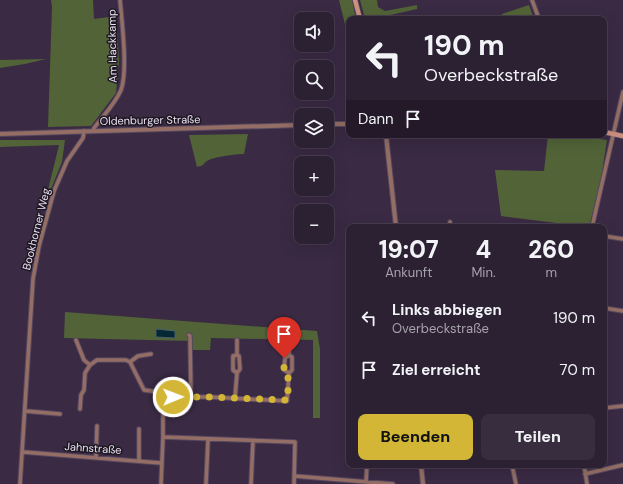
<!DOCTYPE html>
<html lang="de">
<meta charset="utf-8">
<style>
:root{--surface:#2c2033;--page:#382d3f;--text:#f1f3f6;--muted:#a6a3ac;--line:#483e4e;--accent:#d3b635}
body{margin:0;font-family:"DM Sans",sans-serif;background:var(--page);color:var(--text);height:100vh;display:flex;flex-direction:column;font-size:15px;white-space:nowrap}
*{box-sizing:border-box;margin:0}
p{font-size:13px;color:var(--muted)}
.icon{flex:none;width:22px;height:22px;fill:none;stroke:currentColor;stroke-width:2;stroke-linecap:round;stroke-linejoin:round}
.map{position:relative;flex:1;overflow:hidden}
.drawer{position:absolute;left:346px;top:224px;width:261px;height:244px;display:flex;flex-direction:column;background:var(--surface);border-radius:8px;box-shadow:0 4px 16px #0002,0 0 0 1px var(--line)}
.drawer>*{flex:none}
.guide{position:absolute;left:346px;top:16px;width:261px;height:122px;border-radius:8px;box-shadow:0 4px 16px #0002,0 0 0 1px var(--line);background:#2c2033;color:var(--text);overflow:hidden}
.tools{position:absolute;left:294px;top:12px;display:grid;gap:8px}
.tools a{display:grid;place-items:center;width:40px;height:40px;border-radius:8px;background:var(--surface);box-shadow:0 4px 16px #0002,0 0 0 1px var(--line);font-size:20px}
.pin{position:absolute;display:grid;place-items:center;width:34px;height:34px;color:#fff;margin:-41px -17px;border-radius:50% 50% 50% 0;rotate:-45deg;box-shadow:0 0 4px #0007}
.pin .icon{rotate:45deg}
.me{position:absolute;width:44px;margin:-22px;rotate:89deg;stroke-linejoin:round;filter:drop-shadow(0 0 3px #0008)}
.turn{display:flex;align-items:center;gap:14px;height:84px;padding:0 12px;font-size:18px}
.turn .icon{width:52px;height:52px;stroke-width:2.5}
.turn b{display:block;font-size:28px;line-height:34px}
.then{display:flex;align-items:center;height:38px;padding:0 12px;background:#0003;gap:8px;font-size:15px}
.eta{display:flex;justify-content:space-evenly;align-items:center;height:68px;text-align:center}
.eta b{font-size:24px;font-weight:800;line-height:28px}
.button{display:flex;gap:8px;margin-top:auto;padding:8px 12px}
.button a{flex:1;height:46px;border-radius:8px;background:var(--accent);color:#111;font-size:16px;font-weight:800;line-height:46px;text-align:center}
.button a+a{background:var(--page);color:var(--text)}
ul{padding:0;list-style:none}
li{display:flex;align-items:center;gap:12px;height:52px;padding:0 12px}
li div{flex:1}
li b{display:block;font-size:15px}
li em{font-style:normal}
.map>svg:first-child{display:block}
.green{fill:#516337}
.water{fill:#042734;stroke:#495e6d}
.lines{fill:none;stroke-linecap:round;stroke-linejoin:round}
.minor-casing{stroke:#564760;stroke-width:5.5}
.tertiary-casing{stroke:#564760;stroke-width:6}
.secondary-casing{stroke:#564760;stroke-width:6}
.minor{stroke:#946e64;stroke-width:3.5}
.tertiary{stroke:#946e64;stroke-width:4}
.secondary{stroke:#cb8f7f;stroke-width:4.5}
.route{stroke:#d3b635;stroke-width:7;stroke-dasharray:0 12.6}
.labels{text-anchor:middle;stroke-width:3;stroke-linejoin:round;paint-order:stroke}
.street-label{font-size:11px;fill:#eae0f1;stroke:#1d1722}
</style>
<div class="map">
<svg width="623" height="484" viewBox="0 0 623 484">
<rect width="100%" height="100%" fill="#3a2a44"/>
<path class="green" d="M51,0H93L94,19L116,16L119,60L116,93L91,126L48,127L52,7Z
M339,0H352L356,19H349V41Z
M360,0H377L378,7L385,11L417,5V9L377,18V19H365Z
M529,5L534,19H498L502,14Z
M46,59L25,64L0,68V60Z
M248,134L244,154C236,154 213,157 207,161C202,165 203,166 197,167L189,135Z
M548,135H576L607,140L600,185L589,227L501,216L495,170L544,171Z
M0,140H65L62,162L44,206L59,145L0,147Z
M65,312L317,331L320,349V418H313V340L211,338L210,350H191V341L64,338Z"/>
<path class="water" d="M156,329L175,331V338L156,337Z"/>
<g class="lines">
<g class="minor-casing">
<path id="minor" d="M532,0L539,19
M93,131L94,128C103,116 115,104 121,90C128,71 122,22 120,0
M450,222L451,227
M592,227L623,92
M604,236L623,239
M604,308L623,311
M189,335L190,336L191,397
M76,340L84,360L90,365
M130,362L138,356L151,354
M604,364L605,365
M237,373L233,370V356L237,355
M289,373L284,370L285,358L289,355
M161 402a7 7 0 1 1 14 0a7 7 0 1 1-14 0Z
M235,398L237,373L240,369L239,356L237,355V340
M174,399L180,397H210L287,401L289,373L292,370V357L289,355V341
M604,408L623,406
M80,409L81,395L84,390L85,373L90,365L97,360H126L130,362L144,390L158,392L164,397
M25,411L60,414
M163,437V416L165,409
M23,452L161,463
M96,457L97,426
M139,461V429
M512,465L516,484
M584,465L587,484
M585,474L623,465
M294,476L393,484
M366,482L367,465
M20,484L33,279L39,246L54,191L67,161L83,138L84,131
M161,484L163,437L295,442L294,484
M206,484L208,440
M251,484L253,441"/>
</g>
<g class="tertiary-casing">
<path id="tertiary" d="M327,124H349
M0,134L301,125
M386,135L396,227
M421,465L423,484"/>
</g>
<g class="secondary-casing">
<path id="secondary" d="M355,0L360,19
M604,132L623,136"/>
</g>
<use href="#minor" class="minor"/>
<use href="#tertiary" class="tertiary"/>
<use href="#secondary" class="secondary"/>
</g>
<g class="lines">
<path class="route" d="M173,397L174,399L180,397H210L288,400V373L284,370V358"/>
</g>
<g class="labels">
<g class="street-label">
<text transform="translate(112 46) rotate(-91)" y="4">Am Hackkamp</text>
<text transform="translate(150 120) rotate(-1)" y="4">Oldenburger Straße</text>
<text transform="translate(36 229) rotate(-76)" y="4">Bookhorner Weg</text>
<text transform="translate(93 448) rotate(4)" y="4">Jahnstraße</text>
</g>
</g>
</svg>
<div class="tools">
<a><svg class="icon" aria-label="sound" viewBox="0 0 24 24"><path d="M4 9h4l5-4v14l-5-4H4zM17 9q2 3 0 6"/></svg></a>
<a><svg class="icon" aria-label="search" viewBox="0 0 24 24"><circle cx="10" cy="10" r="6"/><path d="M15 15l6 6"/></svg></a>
<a><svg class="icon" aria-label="layers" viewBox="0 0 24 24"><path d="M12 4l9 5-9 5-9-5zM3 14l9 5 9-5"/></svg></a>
<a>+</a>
<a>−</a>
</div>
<div class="pin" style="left:284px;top:358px;background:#d93025"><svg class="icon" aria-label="arrive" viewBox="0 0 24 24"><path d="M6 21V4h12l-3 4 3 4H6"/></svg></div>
<svg class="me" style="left:173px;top:397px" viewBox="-20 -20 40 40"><circle r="17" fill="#d3b635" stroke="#fff" stroke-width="3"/><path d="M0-11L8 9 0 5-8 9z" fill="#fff"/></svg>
<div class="guide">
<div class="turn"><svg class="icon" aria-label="left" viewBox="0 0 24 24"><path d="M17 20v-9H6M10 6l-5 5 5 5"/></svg><div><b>190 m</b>Overbeckstraße</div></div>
<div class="then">Dann<svg class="icon" aria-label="arrive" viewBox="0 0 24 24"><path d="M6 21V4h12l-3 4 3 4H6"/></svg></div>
</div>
<section class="drawer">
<div class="eta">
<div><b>19:07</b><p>Ankunft</p></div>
<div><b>4</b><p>Min.</p></div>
<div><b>260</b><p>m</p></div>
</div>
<ul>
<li><svg class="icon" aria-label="left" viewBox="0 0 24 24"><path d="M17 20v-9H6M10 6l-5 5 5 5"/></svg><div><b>Links abbiegen</b><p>Overbeckstraße</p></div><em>190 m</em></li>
<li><svg class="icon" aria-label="arrive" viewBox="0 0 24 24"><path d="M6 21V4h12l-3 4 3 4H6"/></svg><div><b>Ziel erreicht</b></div><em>70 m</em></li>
</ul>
<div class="button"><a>Beenden</a><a>Teilen</a></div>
</section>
</div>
